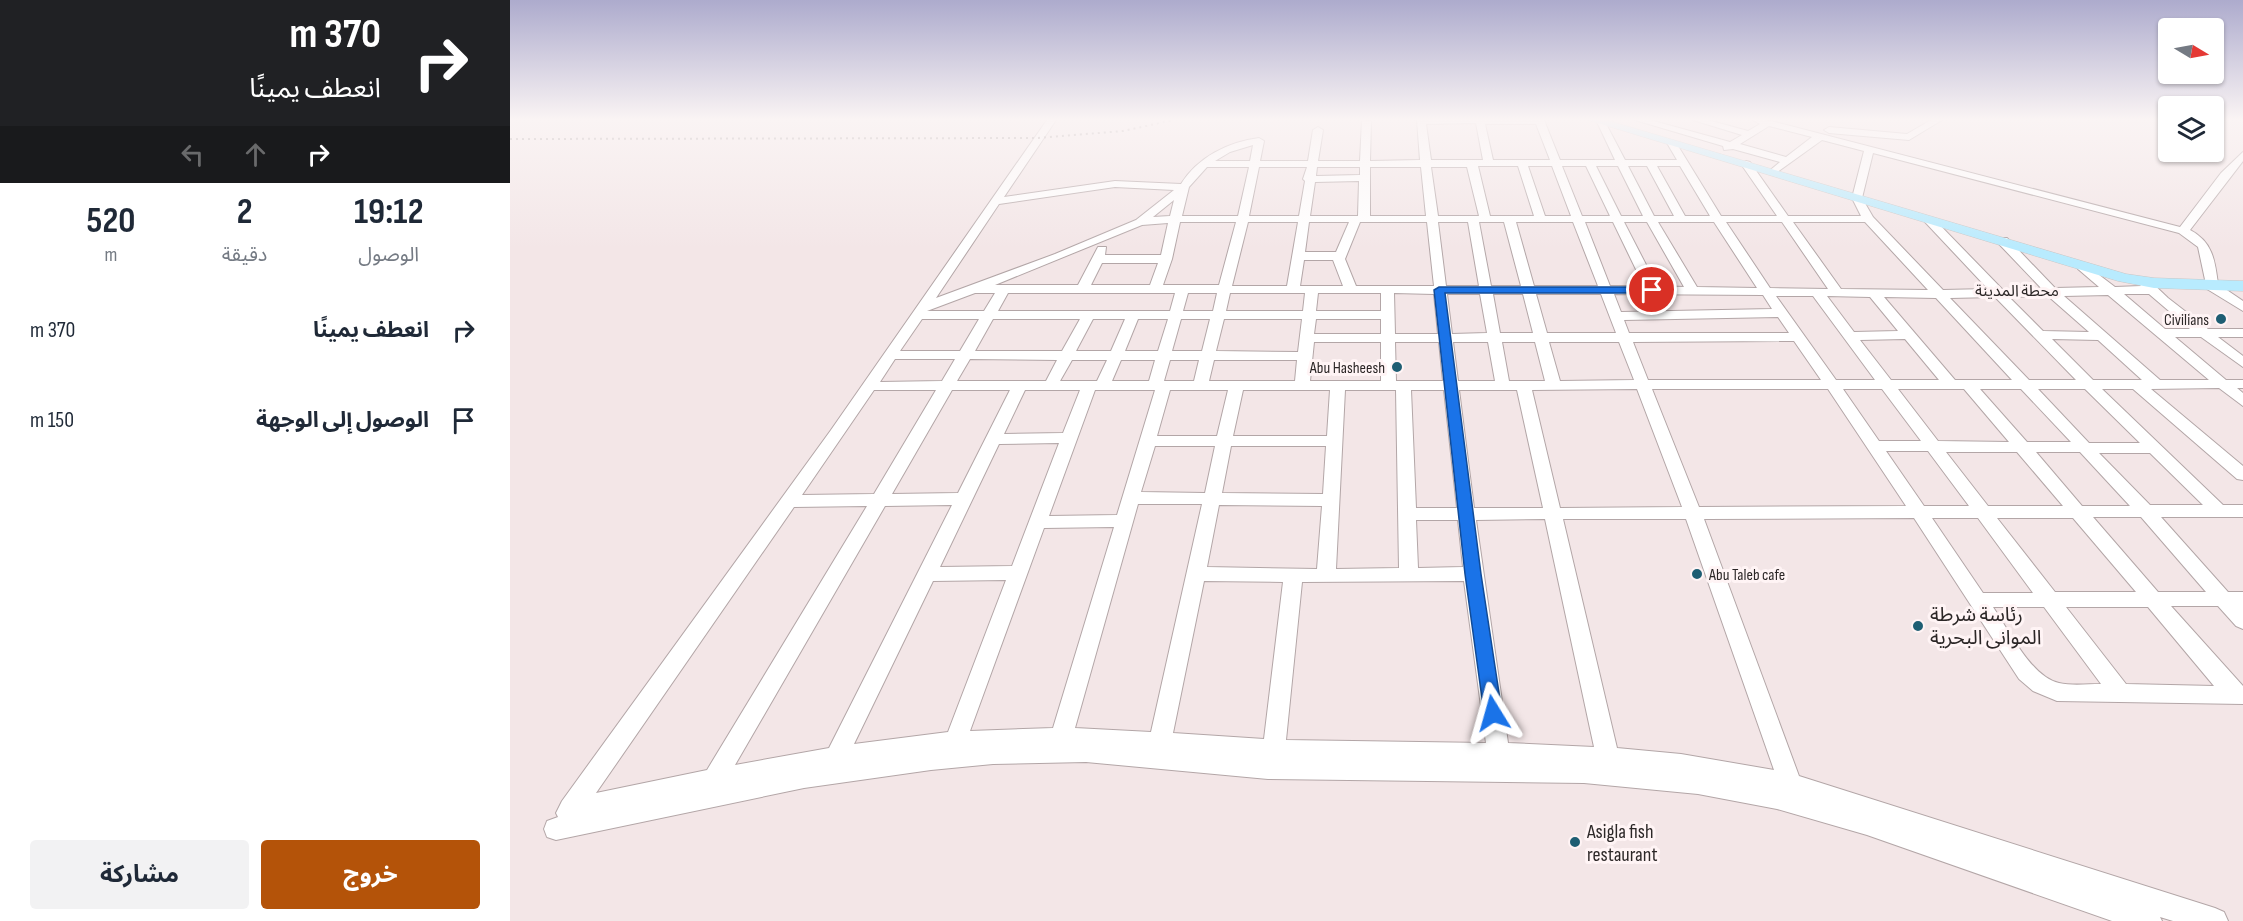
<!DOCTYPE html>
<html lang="ar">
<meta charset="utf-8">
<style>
:root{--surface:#fff;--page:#f2f2f3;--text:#1f2937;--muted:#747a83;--accent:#b45309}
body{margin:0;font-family:"Sofia Sans Condensed","Noto Sans Arabic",sans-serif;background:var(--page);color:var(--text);direction:rtl;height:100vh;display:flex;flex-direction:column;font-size:22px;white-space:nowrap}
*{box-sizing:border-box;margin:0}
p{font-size:20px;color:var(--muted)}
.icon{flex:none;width:33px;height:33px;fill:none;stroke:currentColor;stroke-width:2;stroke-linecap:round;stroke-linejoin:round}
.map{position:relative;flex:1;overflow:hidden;direction:ltr}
.details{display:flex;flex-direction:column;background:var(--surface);width:510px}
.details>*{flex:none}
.hud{background:#202124;color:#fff;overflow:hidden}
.needle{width:39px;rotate:100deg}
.fabs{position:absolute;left:1648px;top:18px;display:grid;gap:12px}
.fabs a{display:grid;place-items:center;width:66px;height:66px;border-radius:6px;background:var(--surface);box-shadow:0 2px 4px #0004;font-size:30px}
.pin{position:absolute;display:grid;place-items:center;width:51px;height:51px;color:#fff;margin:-26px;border:3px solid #fff;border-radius:50%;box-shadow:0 2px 6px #0007}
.me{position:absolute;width:66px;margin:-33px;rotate:352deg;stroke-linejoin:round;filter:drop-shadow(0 0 4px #0008)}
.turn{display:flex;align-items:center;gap:21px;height:126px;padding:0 30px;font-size:27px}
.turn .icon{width:78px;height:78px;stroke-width:2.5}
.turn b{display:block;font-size:42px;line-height:51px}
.lanes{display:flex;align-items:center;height:57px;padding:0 30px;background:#0003;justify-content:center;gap:30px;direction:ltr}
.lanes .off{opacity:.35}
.eta{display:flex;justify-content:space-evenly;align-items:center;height:102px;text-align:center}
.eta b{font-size:36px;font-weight:700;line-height:42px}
.action{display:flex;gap:12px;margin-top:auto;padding:12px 30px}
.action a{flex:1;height:69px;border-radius:6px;background:var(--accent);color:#fff;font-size:24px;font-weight:700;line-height:69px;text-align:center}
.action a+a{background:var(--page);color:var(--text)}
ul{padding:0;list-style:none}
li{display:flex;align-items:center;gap:18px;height:90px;padding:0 30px}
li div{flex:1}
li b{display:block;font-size:22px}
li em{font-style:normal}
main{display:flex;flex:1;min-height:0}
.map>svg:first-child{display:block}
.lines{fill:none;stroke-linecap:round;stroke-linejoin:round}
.minor-casing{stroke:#b3a6a7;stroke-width:2}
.major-casing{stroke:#c8c7c7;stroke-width:1}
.minor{fill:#fff;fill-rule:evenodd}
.major{fill:#b8ebfe;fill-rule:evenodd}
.rail{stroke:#857c7c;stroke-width:2;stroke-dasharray:2 4;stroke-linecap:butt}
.route{fill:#1a73e8;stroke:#114b97;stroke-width:1.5}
.poi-dot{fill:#1e5e73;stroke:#fff4f5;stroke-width:2}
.labels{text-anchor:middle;stroke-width:6;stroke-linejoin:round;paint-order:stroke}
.far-quarter-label{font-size:16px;fill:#2c2727;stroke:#fff4f5}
.poi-label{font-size:16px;fill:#2c2727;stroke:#fff4f5;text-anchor:end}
.near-poi-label{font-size:20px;fill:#2c2727;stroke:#fff4f5;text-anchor:start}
</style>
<main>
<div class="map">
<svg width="1733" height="921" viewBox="0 0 1733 921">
<rect width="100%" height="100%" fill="#f3e6e7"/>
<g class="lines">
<g class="minor-casing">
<path id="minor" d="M537,120H546L494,197L605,181L671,184C688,157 718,142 749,138L754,141L750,161H798L803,130L808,127L813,130L808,161H850L852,120L861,121L860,161L910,160L907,120H1034L1050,160H1105L1087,122L1094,120L1115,160H1167L1157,143L1165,141L1211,216H1267L1231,164L1236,161L1240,162L1278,216H1351L1342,198L1354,151L1312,140L1263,175L1258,172L1270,162L1223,149L1214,150L1213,146L1125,120H1140L1220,142L1232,135L1183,120H1198L1238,131L1250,124L1243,120H1257L1670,227L1711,173L1733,152V161L1680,230C1703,242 1705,261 1708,284L1733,301V311L1697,289L1688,247L1669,233L1363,153L1352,198L1363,217L1433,290L1478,289L1415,222V218H1423L1492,289L1531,288L1489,244V238H1497L1545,288L1589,287L1568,269L1566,266L1572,262L1605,287L1631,286L1628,282L1630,279H1638L1658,298L1698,329H1733V337H1708L1733,356V367L1691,337H1665L1716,380H1733V388H1727L1733,393V406L1709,388L1641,389L1733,466V480L1727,479L1623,389H1592L1713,505H1733V517H1651L1718,592H1733V629L1726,626L1708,606H1661L1733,686V704L1547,701L1523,691L1509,679L1404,518L1194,519L1289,776L1705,908L1714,912L1718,921H1663L1650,917L1652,921H1602L1357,835L1267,809L1188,794L1074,783L758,779L576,762L483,764L421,770L294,788L46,840L37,837L34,829L37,821L48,817L46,813L52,801L321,430ZM966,123L973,160H921L916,124ZM975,124H1026L1040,160H983ZM1259,126L1302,137L1276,157L1230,144ZM743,145L740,161H705L720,152ZM968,166H1008L1024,216H980ZM1018,166H1042L1061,216H1035ZM1052,166H1076L1100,216H1072ZM1086,166H1108L1133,216H1111ZM1118,166H1137L1164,216H1144ZM1147,166H1170L1200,216H1175ZM697,167H739L728,216H672L679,187ZM749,167H797L793,179L795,181L789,216H739ZM807,167H850V175L806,176ZM860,167H911L916,216H860ZM921,167H957L969,216H928ZM849,181L848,216H800L805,182ZM605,187L664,190L626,220L545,254L426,298L489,204ZM664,200L660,216L643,217ZM670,222H726L709,285H653L662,259ZM738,222H788L777,286H722ZM799,222H839L826,252H795ZM850,222H917L924,286H846L835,259ZM928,222H958L969,286H936ZM969,222H994L1011,286H981ZM1006,222H1063L1088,286H1024ZM1075,222H1103L1134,286H1100ZM1114,222H1137L1174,287L1147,286ZM1148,222H1204L1247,288L1187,287ZM1216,222H1272L1318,289L1260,288ZM1283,222H1355L1418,290L1331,289ZM658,223L651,255H595L596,247H588L568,285H485L632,225ZM794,260H823L833,286H790ZM592,263H648L640,285H581ZM465,293H485L474,311H417ZM498,293H665L660,311H488ZM678,293H707L703,311H673ZM720,293H795L793,311H716ZM808,293H871V311H806ZM884,293L924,294L928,334H885ZM937,294H970L977,333L942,334ZM983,294H1013L1023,333H990ZM1026,294H1091L1106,333H1037ZM1104,294L1253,295L1262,309L1111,312ZM1614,294H1639L1680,329H1655ZM1598,295L1699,380H1650L1554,296ZM1266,296H1303L1365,380H1326ZM1317,296L1360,297L1388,331L1344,332ZM1538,296L1579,332L1533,331L1499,297ZM1374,297L1426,298L1502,380H1445ZM1485,297L1566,380H1519L1440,298ZM1268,317L1279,333H1119L1114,320ZM412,319H469L450,351H390ZM483,319H570L552,351H465ZM583,319H615L601,351H566ZM628,319H658L648,351H615ZM671,319H700L692,351H662ZM714,319H792L788,352L706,351ZM806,319H871V334H804ZM1395,339L1429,380H1381L1350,340ZM1542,339L1588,340L1632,380H1583ZM1284,341L1311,380H1138L1123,342ZM804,342H871V381H800ZM885,342H929L933,381H886ZM943,342H978L985,381H948ZM992,342H1025L1035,381H999ZM1039,342H1109L1124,380L1050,381ZM385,359H445L432,381L370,382ZM460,359L547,360L536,381H447ZM562,360H597L587,381H550ZM611,360H645L639,381H602ZM660,360H689L684,381H654ZM704,360H787L785,381H699ZM1127,389L1172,507L1050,508L1022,390ZM1142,389H1318L1396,506L1189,507ZM1333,389H1372L1411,441H1369ZM1388,389H1454L1499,442L1428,441ZM1470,389H1511L1561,442H1517ZM1528,389H1575L1630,443H1579ZM364,390H426L364,494L292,495ZM442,390H500L448,493L382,494ZM515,390H570L553,433L494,434ZM585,390H645L607,515L539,516ZM660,390H718L707,436H647ZM733,390H820L817,436H723ZM835,390H886L889,568L826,569ZM901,390H934L947,508H906ZM949,390H1007L1033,508H964ZM549,443L502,566L430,567L489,444ZM645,446H705L695,493L631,492ZM721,446H816L813,494L712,493ZM1376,451H1418L1459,506H1414ZM1436,452H1507L1553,506H1478ZM1526,452H1570L1620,506H1572ZM1589,453H1640L1693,505H1640ZM628,504H692L641,732L565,728ZM442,505L319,748L225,765L375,506ZM709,505L812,506L807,569L697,567ZM357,506L197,770L86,793L284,507ZM1583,517H1631L1696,592H1648ZM1422,518H1468L1523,593H1473ZM1487,518H1563L1626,592H1545ZM1035,519L1084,747L998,743L966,520ZM1053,519H1176L1264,770L1171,754L1107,748ZM906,520H948L953,567L908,568ZM604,527L543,728L460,731L534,528ZM496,580L438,732L344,744L423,581ZM694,581L773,582L754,739L663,733ZM954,581L976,743L776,740L792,582ZM1483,607H1534L1591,684C1578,684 1562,686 1549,683C1522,678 1498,629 1483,607ZM1556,607H1638L1704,686L1616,684Z
M1421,120H1432L1399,140L1319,133L1314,130L1319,127L1397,134Z"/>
</g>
<g class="major-casing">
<path id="major" d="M1078,120H1096L1616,274L1644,278L1733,281V291L1644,288L1608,281Z"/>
</g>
<use href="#minor" class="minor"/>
<use href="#major" class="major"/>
<path class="rail" d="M0,139L527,138L613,131L663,120"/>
</g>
<linearGradient id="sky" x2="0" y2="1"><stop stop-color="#adabcd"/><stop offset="0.48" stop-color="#faf4f4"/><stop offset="1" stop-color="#faf4f4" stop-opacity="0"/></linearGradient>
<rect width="1733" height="249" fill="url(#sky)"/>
<path class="route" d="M929,287H1142L1147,290L1142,293H935L971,574L992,713L989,719L983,721L977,719L974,713L955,574L924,290Z"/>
<g class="poi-dot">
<circle cx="1711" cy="319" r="6"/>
<circle cx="887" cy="367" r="6"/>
<circle cx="1187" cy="574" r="6"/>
<circle cx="1408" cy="626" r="6"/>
<circle cx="1065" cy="842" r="6"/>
</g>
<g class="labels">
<g class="far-quarter-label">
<text x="1507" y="296">محطة المدينة</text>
</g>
<g class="poi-label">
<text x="1699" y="325">Civilians</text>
<text x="875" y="373">Abu Hasheesh</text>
<text x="1199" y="580" text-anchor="start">Abu Taleb cafe</text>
</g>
<g class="near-poi-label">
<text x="1420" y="621">رئاسة شرطة<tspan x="1420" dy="23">الموانى البحرية</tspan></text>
<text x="1077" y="838">Asigla fish<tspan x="1077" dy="23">restaurant</tspan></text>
</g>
</g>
</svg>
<div class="fabs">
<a><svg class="needle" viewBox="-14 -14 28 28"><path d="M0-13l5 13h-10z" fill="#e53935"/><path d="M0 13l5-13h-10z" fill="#747a83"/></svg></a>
<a><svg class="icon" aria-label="layers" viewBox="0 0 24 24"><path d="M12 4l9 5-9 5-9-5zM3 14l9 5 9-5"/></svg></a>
</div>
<div class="pin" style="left:1142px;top:290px;background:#d93025"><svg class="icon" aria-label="arrive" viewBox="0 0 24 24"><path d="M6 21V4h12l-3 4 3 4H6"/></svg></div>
<svg class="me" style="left:983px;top:713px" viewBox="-20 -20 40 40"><path d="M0-17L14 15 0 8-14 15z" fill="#1a73e8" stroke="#fff" stroke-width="4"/></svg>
</div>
<section class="details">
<div class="hud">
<div class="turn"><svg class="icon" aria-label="right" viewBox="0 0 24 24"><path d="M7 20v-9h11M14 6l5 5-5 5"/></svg><div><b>370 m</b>انعطف يمينًا</div></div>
<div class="lanes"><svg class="icon off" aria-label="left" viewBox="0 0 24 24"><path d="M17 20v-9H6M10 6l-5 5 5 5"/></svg><svg class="icon off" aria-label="ahead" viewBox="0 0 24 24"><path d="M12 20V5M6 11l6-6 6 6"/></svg><svg class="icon" aria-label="right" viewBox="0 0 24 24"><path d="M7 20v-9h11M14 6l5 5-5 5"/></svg></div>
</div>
<div class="eta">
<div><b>19:12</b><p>الوصول</p></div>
<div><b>2</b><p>دقيقة</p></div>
<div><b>520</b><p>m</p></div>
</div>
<ul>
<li><svg class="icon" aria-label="right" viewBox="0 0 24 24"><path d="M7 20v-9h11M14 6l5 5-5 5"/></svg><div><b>انعطف يمينًا</b></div><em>370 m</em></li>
<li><svg class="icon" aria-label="arrive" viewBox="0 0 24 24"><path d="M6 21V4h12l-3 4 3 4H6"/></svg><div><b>الوصول إلى الوجهة</b></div><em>150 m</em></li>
</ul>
<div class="action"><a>خروج</a><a>مشاركة</a></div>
</section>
</main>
